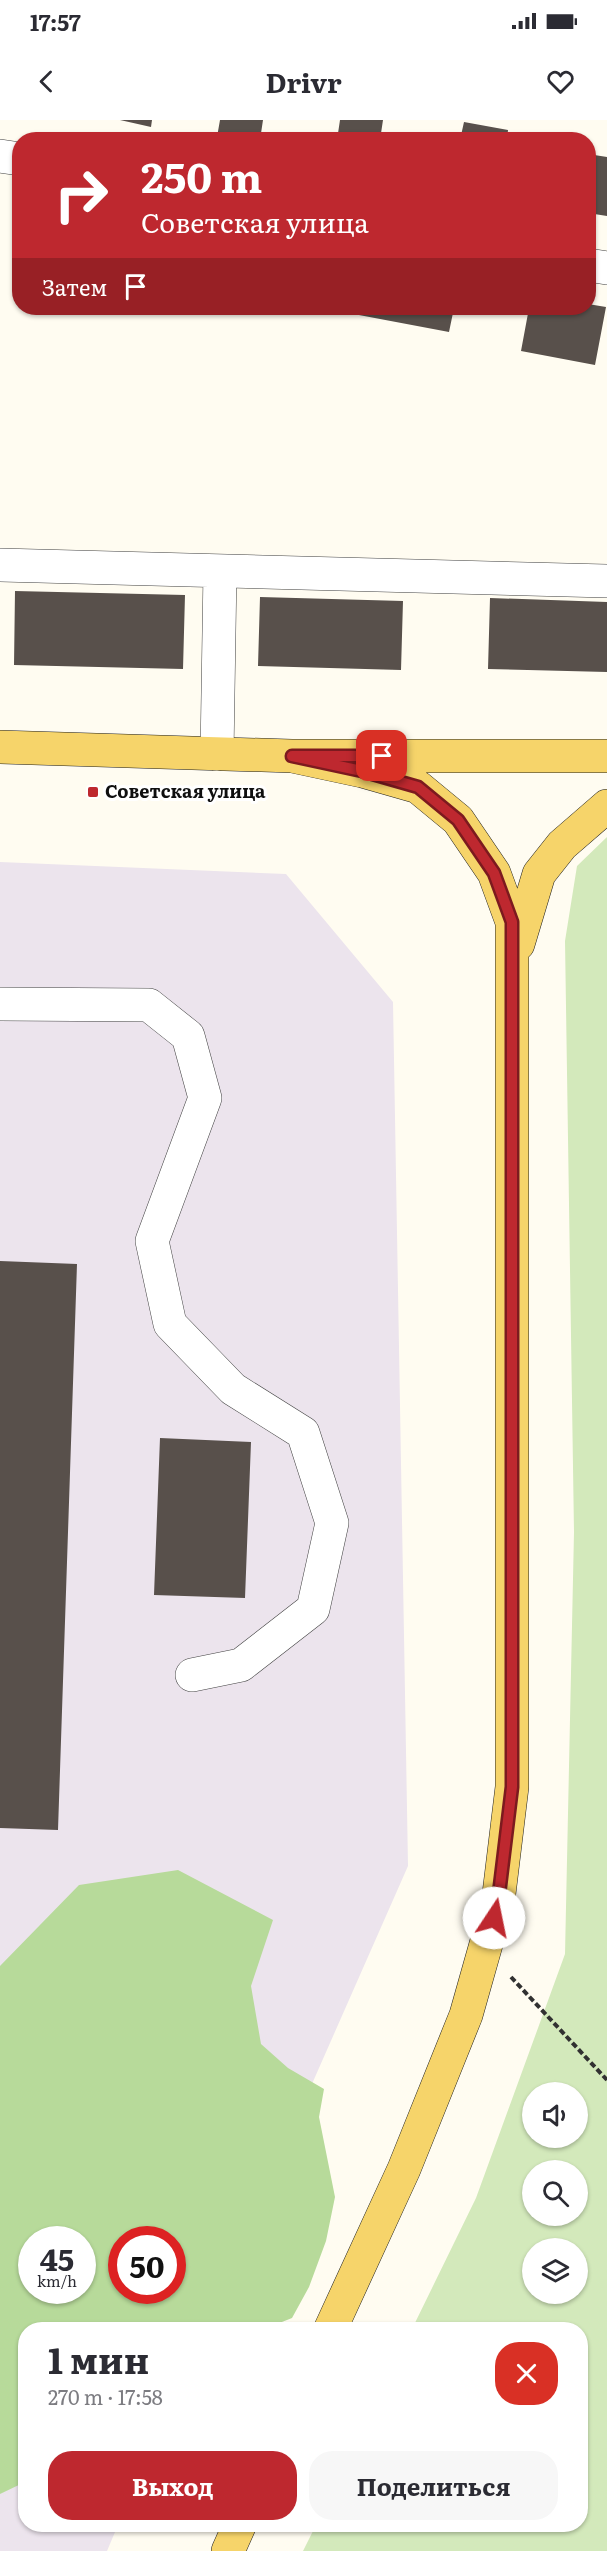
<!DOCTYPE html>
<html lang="ru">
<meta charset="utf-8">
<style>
:root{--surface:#fff;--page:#f7f7f7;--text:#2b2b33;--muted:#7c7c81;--accent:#be282f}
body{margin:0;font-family:Literata,serif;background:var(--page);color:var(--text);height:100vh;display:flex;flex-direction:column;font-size:22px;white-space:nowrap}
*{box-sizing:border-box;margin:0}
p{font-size:20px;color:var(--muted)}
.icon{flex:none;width:33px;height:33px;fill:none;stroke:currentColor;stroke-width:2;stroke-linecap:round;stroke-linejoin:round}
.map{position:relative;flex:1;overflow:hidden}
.sheet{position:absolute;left:18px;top:2202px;width:570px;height:210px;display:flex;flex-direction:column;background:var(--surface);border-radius:24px;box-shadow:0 2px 4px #0004}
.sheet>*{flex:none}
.hud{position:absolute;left:12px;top:12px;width:584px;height:183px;border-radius:24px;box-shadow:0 2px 4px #0004;background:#be282f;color:#fff;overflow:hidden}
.fabs{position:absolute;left:522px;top:1962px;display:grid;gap:12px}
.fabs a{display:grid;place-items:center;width:66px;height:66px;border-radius:50%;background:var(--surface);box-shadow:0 2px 4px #0004;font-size:30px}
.speed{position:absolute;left:18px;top:2106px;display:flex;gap:12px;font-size:30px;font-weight:700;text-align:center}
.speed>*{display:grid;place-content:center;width:78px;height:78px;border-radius:50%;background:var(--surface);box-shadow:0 2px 4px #0004;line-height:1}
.speed small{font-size:15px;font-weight:400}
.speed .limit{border:9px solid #d22;background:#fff;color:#111}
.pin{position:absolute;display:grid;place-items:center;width:51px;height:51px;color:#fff;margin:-26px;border-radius:12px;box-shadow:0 3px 9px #0006}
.me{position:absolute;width:66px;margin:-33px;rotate:11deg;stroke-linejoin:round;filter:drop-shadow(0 0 4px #0008)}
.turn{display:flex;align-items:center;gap:21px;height:126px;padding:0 30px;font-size:27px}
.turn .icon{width:78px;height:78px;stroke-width:2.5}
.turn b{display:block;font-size:42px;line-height:51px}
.then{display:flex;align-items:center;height:57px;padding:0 30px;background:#0003;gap:12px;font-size:22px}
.round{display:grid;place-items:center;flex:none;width:63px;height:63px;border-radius:24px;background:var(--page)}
.overview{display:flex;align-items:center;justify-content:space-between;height:102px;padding:0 30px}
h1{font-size:36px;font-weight:700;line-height:45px}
.cta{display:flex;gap:12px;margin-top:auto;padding:12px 30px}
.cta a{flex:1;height:69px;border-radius:24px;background:var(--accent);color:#fff;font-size:24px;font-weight:700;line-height:69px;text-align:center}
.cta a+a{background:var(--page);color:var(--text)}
.status{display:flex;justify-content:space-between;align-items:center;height:42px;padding:0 30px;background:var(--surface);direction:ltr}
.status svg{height:16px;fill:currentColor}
header{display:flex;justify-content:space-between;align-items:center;height:78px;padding:0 30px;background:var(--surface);font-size:27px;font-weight:700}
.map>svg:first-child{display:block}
.industrial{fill:#ece4ed;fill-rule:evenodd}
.green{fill:#d3e9bb;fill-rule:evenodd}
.forest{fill:#b7da9a;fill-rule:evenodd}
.building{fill:#58504b}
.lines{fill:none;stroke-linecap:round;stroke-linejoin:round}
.minor-casing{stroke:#424242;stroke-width:34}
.major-casing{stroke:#202020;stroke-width:34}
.path{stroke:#313131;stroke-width:4;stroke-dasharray:6 3;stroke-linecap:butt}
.minor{stroke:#fff;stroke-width:33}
.major{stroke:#f6d46a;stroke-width:33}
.route-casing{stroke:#7c1a1f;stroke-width:15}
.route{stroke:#be282f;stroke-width:10}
.poi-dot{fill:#be282f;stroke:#fff;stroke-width:2}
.labels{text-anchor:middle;stroke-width:6;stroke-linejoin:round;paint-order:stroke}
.poi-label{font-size:18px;font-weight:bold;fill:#0f0f0f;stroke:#fff;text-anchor:start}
</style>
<div class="status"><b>17:57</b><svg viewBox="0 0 49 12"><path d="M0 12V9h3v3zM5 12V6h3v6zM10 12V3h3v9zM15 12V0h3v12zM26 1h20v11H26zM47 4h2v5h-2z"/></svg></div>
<header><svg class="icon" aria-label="back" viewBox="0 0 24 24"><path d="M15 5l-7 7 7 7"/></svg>Drivr<svg class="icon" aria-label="heart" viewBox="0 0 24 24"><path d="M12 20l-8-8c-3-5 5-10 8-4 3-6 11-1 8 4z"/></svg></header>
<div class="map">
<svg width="607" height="2431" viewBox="0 0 607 2431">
<rect width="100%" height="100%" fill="#fffcf1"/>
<path class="industrial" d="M0,742L286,754L393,882L408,1746L204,2209L26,2210V2404L118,2405L107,2431H0ZM32,2120H82V2170H32ZM122,2120H172V2170H122Z"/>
<path class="green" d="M607,717V2431H303L316,2405L580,2404V2210L412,2209L476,2078L565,1834L574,1412L565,821L577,746ZM532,1972H578V2018H532ZM532,2050H578V2096H532ZM532,2128H578V2174H532Z"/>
<path class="forest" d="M178,1750L273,1800L251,1866L261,1924L288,1948L324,1969L319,1997L335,2077L326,2121L309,2167L292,2198C270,2207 241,2217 218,2206L213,2210H26L25,2362L0,2374V1846L79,1765ZM32,2120H82V2170H32ZM122,2120H172V2170H122Z"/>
<path class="building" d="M120,0H152L151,7Z
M220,0H263L260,20L217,17Z
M340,0H383L380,20H337Z
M464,2L508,10L507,20H460Z
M588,34L607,37V96L588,93Z
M588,184L606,187L595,245L521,231L529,188H588Z
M344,188H454L449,212L343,192Z
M15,471L185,475L183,549L14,545Z
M260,477L403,481L401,550L258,546Z
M490,478L607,482V552L488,549Z
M0,1141L77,1144L58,1710L0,1708Z
M160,1318L251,1322L245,1478L154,1475Z"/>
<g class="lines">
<g class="minor-casing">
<path id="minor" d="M0,36L20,39
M588,145L607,148
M0,445L607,461
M217,634L220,451
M0,884L149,885L188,916L205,978L152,1121L170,1204L233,1269L303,1313L332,1403L313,1489L241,1545L192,1555"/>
</g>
<g class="major-casing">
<path id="major" d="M0,627L292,636H607
M292,636L362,651L418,667L458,700L494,753L512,802V1667L498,1782L466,1895L404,2049L330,2210
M518,824L539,754L562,725L607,686
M228,2431L240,2404"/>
</g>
<path class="path" d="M511,1857L607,1960"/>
<use href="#minor" class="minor"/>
<use href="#major" class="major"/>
</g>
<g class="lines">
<g class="route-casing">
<path id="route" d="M382,636H292L362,651L418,667L458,700L494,753L512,802V1667L498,1782L494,1798"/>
</g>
<use href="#route" class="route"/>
</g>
<rect class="poi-dot" x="87" y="666" width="12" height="12" rx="3"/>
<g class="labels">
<g class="poi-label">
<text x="105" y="678">Советская улица</text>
</g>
</g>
</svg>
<div class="fabs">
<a><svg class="icon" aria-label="sound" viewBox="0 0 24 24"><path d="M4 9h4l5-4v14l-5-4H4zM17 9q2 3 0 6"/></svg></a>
<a><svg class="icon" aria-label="search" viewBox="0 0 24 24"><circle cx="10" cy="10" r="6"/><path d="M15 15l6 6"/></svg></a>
<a><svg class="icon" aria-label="layers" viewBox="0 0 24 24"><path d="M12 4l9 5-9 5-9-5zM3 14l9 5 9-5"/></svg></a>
</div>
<div class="speed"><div>45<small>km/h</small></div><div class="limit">50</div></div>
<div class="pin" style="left:382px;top:636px;background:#d93025"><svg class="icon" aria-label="arrive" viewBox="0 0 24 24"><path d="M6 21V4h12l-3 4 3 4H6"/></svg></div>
<svg class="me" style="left:494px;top:1798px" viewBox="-20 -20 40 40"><circle r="19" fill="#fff"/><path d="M0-13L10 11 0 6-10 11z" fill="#be282f"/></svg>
<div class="hud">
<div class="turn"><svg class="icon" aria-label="right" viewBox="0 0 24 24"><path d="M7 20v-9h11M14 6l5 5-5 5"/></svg><div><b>250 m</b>Советская улица</div></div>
<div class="then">Затем<svg class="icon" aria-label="arrive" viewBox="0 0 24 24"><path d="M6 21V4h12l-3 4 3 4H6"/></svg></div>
</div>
<section class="sheet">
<div class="overview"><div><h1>1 мин</h1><p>270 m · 17:58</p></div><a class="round" style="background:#d93025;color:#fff"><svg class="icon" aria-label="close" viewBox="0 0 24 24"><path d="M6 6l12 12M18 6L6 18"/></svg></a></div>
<div class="cta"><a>Выход</a><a>Поделиться</a></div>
</section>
</div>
